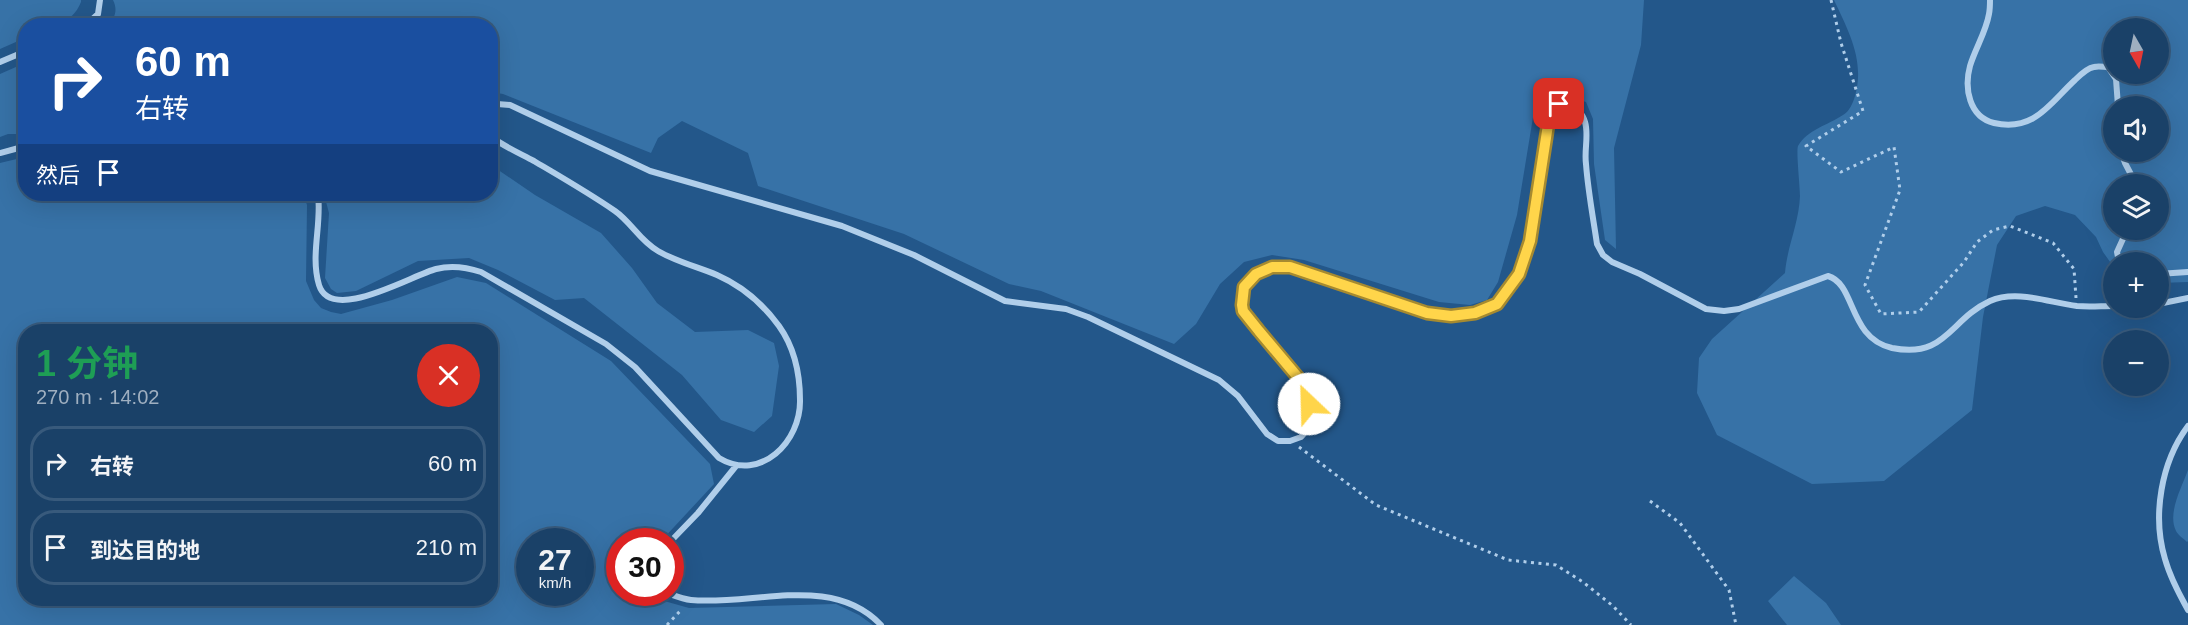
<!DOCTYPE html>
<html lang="zh">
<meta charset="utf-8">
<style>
:root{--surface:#1a4168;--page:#23486e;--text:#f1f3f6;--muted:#9fafc0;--line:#385a7c}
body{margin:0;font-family:Helvetica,"Noto Sans SC",sans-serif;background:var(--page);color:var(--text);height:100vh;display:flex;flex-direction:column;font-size:22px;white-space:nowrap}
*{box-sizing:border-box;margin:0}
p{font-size:20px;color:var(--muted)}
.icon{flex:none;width:33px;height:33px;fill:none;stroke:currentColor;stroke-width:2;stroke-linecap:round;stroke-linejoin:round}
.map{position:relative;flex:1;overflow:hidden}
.drawer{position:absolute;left:18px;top:324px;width:480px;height:282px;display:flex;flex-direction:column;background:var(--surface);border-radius:24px;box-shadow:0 6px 24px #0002,0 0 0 2px var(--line)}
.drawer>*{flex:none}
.hud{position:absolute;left:18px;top:18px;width:480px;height:183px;border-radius:24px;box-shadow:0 6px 24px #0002,0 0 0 2px var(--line);background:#1a4fa0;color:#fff;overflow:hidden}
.needle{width:39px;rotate:171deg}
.tools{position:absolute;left:2103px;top:18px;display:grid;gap:12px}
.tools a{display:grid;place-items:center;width:66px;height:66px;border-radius:50%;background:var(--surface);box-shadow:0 6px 24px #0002,0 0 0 2px var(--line);font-size:30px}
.speed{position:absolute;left:516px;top:528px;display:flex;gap:12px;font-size:30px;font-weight:700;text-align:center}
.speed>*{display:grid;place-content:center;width:78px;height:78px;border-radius:50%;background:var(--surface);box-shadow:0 6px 24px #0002,0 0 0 2px var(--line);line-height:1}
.speed small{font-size:15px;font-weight:400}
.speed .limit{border:9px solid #d22;background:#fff;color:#111}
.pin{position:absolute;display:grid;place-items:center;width:51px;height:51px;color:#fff;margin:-26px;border-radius:12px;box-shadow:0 3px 9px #0006}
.me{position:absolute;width:66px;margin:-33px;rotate:336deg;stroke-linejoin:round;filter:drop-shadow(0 0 4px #0008)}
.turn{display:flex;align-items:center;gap:21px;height:126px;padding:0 18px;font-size:27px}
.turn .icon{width:78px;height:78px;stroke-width:2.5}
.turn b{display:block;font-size:42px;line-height:51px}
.then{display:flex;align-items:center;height:57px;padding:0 18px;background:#0003;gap:12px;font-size:22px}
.round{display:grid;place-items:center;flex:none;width:63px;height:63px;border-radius:32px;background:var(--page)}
.head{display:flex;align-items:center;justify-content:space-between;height:102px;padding:0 18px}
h1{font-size:36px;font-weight:700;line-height:45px;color:#1e9e55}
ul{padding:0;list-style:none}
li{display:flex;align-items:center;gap:18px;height:75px;margin:0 12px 9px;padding:0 6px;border:3px solid var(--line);border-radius:24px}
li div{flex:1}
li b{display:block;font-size:22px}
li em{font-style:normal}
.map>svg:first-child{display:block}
.green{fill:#3772a7;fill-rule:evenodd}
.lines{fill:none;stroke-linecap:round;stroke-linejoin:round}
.path{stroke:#b0ceea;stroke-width:3;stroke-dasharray:3 4.5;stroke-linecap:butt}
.minor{stroke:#b0ceea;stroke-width:6}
.route-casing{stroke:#a68a30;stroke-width:15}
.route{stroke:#ffd54a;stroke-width:10}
</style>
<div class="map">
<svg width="2188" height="625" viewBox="0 0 2188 625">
<rect width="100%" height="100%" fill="#23578a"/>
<path class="green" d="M0,0H81V2C71,27 49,26 26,26L25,38L0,49Z
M113,0H1644L1641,45L1614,148L1616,249L1605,240L1594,164L1593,119L1586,102L1567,96H1546L1534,111L1517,215L1498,282L1487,300L1470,305L1439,302L1304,260L1272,255L1244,262L1220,284L1196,324L1174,344L1041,291L1009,284L904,234L758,186L748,153L682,121L658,138L651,153L503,94L491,92L490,26L108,25C115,18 118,10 113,0Z
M1834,0H2188V282L2159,283L2158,262H2114L2113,266L2103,252L2096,237L2075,215L2045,206L2016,216L1997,245L1983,317L1972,410L1884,481L1812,484L1717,435L1697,393L1699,358L1712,339L1785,273C1787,247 1799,223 1800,196C1800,186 1796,152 1798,146C1807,130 1828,125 1843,115C1849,112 1853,103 1855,96C1865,61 1849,32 1834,0ZM2114,28H2158V74H2114ZM2114,106H2158V152H2114ZM2114,184H2158V230H2114Z
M25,63V134H8L0,137V74Z
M25,157L26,194H303L307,205L306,281L314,300L321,308L331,312L341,314L392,300L457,277L486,283L611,361L710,464L714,484L661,541L620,542V592L636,593L689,608L836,604L859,615L873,625H0V163ZM26,332H490V598H26ZM530,542H580V592H530Z
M491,165L535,195L601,233L632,268L657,303L695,332L748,330L774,343L779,366L772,416L754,432L721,420L682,375L584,298L555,300L498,270L469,258L418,261L356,291L337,293L331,289L325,278L329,213L324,194H490Z
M2188,470V541L2187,542C2184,539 2178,535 2176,531C2167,513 2182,487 2188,470Z
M1794,576L1826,603L1841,625H1787L1768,601Z"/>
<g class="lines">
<path class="path" d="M1831,0L1841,43L1863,111L1806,146L1841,172L1894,147L1900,190L1865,285L1881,314L1919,312L1964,262L1977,242L1993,230L2010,226L2053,243L2074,269L2076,298
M1299,447L1376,505L1508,560L1556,565L1583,582L1613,606L1631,625
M1650,501L1680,523L1729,590L1736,625
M667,625L682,609"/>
<path class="minor" d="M1990,0C1990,4 1990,9 1989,14C1986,32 1975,49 1970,66C1964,88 1969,117 1994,123C2035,132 2050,103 2075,80C2080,75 2087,68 2094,67C2098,66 2104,67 2108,67L2116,79L2118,106
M85,26L98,14L100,0
M0,62L26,51
M490,107L497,104L510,105L650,171L842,226L914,255L1005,301L1066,309L1088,317L1219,380L1238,396L1267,434L1278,441H1290L1301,437L1309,428L1311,415L1309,404L1301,381L1243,311L1242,305L1243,287L1256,274L1272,267H1290L1427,313L1451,316L1486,310L1497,304L1512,285L1519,275L1530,241L1550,112C1560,96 1581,106 1585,122C1589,135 1584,150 1586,164C1588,191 1593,217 1597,244L1603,255L1612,262L1640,274L1706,309L1724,311L1739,309L1828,276C1856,284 1848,338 1892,348C1946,359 1949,320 1990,301C2017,289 2050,303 2077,306C2089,307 2101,306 2114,306
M2121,152L2125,163L2136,184
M0,153L26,146
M318,194C322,224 310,255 319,285C331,324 412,275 436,269C451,265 466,267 481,272L606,344L635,367L719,458C761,483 801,441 800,400C800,374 794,347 779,326C763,304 742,286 717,275C698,267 677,262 658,251C640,241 631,222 615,211C589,193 561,177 534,161C519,153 503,146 490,136
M2119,262L2117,252L2127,230
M2158,274L2188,272
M2158,304L2188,298
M2188,426C2161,462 2152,516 2165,559C2170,577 2179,594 2188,610
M670,542L698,513L736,466
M664,592C673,595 682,599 691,600C753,606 832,573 881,625"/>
</g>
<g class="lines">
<g class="route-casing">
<path id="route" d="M1309,404L1301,381L1259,331L1243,311L1242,305L1244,287L1256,274L1272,267H1290L1427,313L1451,316L1475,313L1497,304L1519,274L1530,241L1550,112L1553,107L1559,104"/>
</g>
<use href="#route" class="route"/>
</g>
</svg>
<div class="tools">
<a><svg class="needle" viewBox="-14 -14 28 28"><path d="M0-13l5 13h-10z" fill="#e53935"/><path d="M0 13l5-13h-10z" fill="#9fafc0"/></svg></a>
<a><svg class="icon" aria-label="sound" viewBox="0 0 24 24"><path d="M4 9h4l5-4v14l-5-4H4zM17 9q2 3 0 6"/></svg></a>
<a><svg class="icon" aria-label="layers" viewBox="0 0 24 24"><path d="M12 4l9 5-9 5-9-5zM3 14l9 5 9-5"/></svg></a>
<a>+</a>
<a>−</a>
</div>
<div class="speed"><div>27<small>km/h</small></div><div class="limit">30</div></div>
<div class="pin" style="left:1559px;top:104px;background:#d93025"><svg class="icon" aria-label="arrive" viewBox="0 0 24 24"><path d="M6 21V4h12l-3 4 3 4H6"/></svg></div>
<svg class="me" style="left:1309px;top:404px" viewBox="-20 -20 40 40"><circle r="19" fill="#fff"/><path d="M0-13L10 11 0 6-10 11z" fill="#ffd54a"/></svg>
<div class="hud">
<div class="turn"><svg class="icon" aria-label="right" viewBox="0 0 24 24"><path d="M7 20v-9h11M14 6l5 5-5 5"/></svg><div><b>60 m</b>右转</div></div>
<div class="then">然后<svg class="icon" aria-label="arrive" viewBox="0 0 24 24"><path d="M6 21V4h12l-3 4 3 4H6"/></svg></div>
</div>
<section class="drawer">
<div class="head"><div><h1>1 分钟</h1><p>270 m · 14:02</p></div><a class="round" style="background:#d93025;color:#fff"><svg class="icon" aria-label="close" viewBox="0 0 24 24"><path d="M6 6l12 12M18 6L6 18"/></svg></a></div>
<ul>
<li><svg class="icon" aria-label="right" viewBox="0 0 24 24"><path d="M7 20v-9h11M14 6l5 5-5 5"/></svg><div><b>右转</b></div><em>60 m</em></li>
<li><svg class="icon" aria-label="arrive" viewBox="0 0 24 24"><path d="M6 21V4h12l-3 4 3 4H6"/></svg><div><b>到达目的地</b></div><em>210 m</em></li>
</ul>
</section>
</div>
